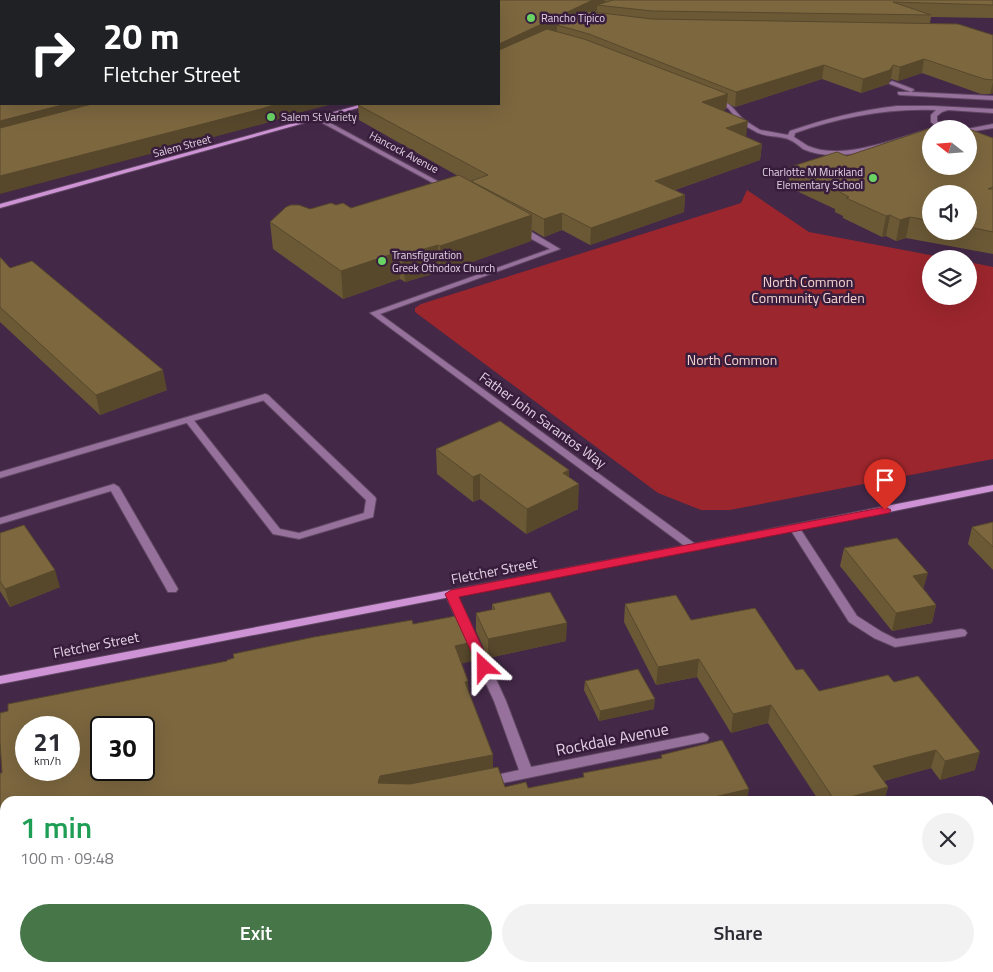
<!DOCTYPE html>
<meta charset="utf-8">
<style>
:root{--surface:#fff;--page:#f2f2f3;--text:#2b2b33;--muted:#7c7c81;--accent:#477749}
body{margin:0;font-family:"Titillium Web",sans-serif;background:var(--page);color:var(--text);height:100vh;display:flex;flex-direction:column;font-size:19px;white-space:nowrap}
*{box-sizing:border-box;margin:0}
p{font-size:16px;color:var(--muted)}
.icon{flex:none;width:28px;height:28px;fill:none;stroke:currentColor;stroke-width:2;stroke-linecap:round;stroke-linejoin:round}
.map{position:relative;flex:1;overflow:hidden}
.drawer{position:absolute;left:0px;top:796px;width:994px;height:176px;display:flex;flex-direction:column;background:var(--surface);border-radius:15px 15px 0 0;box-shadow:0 5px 20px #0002}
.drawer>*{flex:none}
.top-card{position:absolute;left:0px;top:0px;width:500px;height:105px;box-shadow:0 5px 20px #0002;background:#202124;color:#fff;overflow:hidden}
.needle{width:32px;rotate:287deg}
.buttons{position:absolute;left:922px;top:120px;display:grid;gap:10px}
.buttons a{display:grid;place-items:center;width:55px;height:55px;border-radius:50%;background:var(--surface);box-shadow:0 5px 20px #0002;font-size:25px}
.speed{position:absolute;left:15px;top:716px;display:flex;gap:10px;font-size:25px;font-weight:700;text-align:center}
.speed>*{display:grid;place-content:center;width:65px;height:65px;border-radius:50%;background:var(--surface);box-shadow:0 5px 20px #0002;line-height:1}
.speed small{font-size:12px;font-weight:400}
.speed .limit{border:2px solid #111;border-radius:8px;background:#fff;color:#111}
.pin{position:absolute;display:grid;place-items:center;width:42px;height:42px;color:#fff;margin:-51px -21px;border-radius:50% 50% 50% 0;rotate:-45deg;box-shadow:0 0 5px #0007}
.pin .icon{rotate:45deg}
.me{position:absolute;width:55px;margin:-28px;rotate:336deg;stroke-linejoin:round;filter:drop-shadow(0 0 4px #0008)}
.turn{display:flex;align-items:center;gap:18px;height:105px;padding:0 20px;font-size:22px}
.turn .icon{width:65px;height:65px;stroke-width:2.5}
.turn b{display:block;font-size:35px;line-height:42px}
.round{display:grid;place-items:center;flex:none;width:52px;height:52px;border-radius:26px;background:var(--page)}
.summary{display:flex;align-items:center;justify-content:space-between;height:85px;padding:0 20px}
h1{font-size:30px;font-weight:600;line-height:38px;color:#1e9e55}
.action{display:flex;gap:10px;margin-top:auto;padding:10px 20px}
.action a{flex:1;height:58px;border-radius:30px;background:var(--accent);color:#fff;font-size:20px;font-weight:600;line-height:58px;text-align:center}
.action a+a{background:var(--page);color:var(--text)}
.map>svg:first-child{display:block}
.green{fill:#9c262d}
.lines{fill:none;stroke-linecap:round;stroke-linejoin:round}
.service-casing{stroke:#604763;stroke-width:2}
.minor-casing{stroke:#604763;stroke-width:2}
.secondary-casing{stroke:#604763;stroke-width:2}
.service{fill:#96719b;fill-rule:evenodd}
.minor{fill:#96719b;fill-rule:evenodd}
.secondary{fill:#ce93d5;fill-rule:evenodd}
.wall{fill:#6b5936;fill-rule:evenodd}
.shaded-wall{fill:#57482c}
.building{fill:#7c673f;stroke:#57482c;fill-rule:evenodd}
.route{fill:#e11d48;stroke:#92132f}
.poi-dot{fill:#69d364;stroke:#381e3c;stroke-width:2}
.labels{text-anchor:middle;stroke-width:5;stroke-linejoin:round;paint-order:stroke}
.far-poi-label{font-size:11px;fill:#e3d2e5;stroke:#381e3c;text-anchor:start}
.far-street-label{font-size:11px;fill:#e3d2e5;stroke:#381e3c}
.park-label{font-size:14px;fill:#f5d2d0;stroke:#381e3c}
.street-label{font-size:14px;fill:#e3d2e5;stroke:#381e3c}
.near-street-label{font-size:16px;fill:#e3d2e5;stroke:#381e3c}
</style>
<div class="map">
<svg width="993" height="972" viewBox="0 0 993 972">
<rect width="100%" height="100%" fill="#432847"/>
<path class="green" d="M747,190L809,232L951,259H931V296H969V262L993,267V459L730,510H701L658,493L415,312V308L421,304L741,203Z"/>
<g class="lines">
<g class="service-casing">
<path id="service" d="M349,0H359L360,1H351Z
M892,81L913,89L914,90L911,92L993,96V100L900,95L898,94V92H911L890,84L889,83Z
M897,106H933L993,109V113L948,110L942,112L937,116V121L944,127L940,129L931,122V115L936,110C888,108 841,117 795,133L794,137C799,140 803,143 808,146C842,161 895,139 929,129H933H931V132C894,143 841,166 803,149C799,146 795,142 790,140C780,135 766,138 757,132L760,130L788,135L790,131C825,119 860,110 897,106Z
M993,124V128L969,132V129H967Z
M265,394L268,395L375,497L376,499L373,517L299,539L273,534L186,422L184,420L186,418H192L280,529L299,533L364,513L366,500L262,399L260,397Z
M114,484L119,487L178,589L176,592H168L111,491L0,524V518Z
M795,526L799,527L857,616L882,632L896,639L961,629L965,630L967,633L965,636L895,647L874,638L849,622L790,529Z"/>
</g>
<g class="minor-casing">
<path id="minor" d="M713,100C732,99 734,113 746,121C751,125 758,128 763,132L758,133L740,123L728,108L713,102Z
M317,118H321L452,189L446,190L317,120Z
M517,227H523L560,249L380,314L698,546L699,548L698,550H690L370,313L550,249L517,231Z
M265,394L270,397L268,399L0,478V472Z
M451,590L455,591L457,594L506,701L531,767L703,733L707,735L709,738L707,741L488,786L483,784L482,781L483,778L519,770L494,701L445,594L447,591Z"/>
</g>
<g class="secondary-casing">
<path id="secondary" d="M82,0H90L91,1H84Z
M363,104H372L0,208V204Z
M993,485V491L869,516L0,684V676L745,534Z"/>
</g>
<use href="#service" class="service"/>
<use href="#minor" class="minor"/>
<use href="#secondary" class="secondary"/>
</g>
<path class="wall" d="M141,0H288L282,1H144Z
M409,0H993V18L931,17L930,23L993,35V93L990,94H981L922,73L898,81L891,79L888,84L861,93L822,79L735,107L727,103L726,109L722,111L746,137L762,144L760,160L675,190L685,195L684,212L590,245L562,230L544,237L532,230L531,241L441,273L439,272L405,282L400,279L343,299L273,249L270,222L310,209L336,205L351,208L458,176L359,120L358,105L499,104V1H412Z
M993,138V254L906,238L896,241L886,236L882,237L843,218V216L835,212V209L788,187L790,167L847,156ZM931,194H969V231H931Z
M0,257L10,268L167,390L100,415L0,322Z
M436,449L569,470V477L578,509L526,534L480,499L473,502L437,474Z
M993,522V570L968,544L972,527Z
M0,533L60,587L10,607L0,591Z
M844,548L924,589L936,605L932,623L892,631L840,566Z
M492,604L566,641L488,658L476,631V613L492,610Z
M625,604L691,620L796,670L819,691L894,682L975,770L940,780L931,768L884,781L888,787L884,801H819L768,723L731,733L697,677L656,685L624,622Z
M585,681L654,709L599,721L584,690Z
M989,940H993V972H983L981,968H989Z
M493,968H892L894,972H493Z"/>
<path class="shaded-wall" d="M224,0H288L282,1H219Z
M593,0H605L604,6L597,5V11L564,27L557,25V31L499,58V44Z
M924,59L922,73L898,81L900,67Z
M824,65L822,79L735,107L736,92Z
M893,65L891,79L888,84L861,93L863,79Z
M993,82V93L990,94Z
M728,94L726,109L700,117L702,102Z
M66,104H128L0,131V121Z
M277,104H333L298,113L263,124L0,194V176Z
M748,121L746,137L726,128Z
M762,144L760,160L654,197L655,181Z
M685,195L684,212L590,245L591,228Z
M562,213V230L544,237V219Z
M532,215L531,241L441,273L440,246Z
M890,215L886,236L882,237L886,216Z
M910,217L906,238L896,241L900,220Z
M438,245L439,272L405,282L403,255Z
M398,252L400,279L343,299L341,271Z
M163,370L167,390L100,415L96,395Z
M569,470L568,490L579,484L578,509L526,534L527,509L563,473Z
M480,474V499L473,502V477Z
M55,570L60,587L10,607L5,589Z
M928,573L923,590L913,576Z
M936,605L932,623L892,631L896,613Z
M567,623L566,641L488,658V639Z
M473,642V661L456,665L455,646Z
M699,659L697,677L656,685L658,667Z
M468,681L469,700L465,682Z
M655,699L654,709L599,721L600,711Z
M771,705L768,723L731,733L733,714Z
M936,750L931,768L869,785L873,766Z
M980,752L975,770L940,780L945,761Z
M493,755V773L382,795L378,783L380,776Z
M888,787L884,801H835Z
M749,789L747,801H697Z
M5,814V834H0V815Z
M993,874V892L989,893V875Z
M63,968H70L69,972H63Z"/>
<path class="building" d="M168,0H224L219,1H171Z
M441,0H593L499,44V1H439Z
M613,0H993V5L893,2L931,15L652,11L597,5Z
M0,1L1,2V104H66L0,121Z
M585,11L652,19L958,24L993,35V80L984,79L924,59L900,67L893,65L890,70L863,79L824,65L736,92L589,34L557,25Z
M547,29L584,39L728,94L702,102L748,121L726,128L762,144L655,181L685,195L591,228L562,213L544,219L471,181L488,175L358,105L362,104H499V50Z
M92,104H277L261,109L0,176V128Z
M949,122L968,129H931V166H969V129L993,138V187L988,189H993V232L969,227V194H931V221L910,217L900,220L890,215L886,216L846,198L849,197L838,191L841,190L790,167L837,152L847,156Z
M459,175L532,215L440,246L438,245L403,255L398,252L341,271L270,222L286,207L291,205H299L310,209L331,203L336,205L343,203L351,208Z
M0,257L10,268L32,261L163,370L96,395L0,307Z
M500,421L569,470L563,473L579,484L527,509L480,474L473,477L436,449Z
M993,522V547L972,527Z
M24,525L55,570L5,589L0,581V533Z
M897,538L928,573L913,576L936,605L896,613L844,548Z
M550,592L567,623L488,639L476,613L495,609L492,604Z
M676,595L691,620L755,608L796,670L803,669L819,691L888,675L894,682L918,676L980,752L945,761L936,750L873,766L888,787L835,801L771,705L733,714L699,659L658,667L625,604Z
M461,615L473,642L455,646L468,681L465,682L493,755L380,776L378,783L410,784L498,767L505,787L526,782L528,788L584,777L583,773L662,758L661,755L722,740L749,789L697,801H5V968H63V972H0V870L5,814L0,815V773H2L0,742V713L8,711V704L227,661V660L234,658L233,654L314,637L412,620L413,624ZM26,728H69V770H26ZM101,728H144V770H101Z
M638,669L655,699L600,711L585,681Z
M993,823V874L989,875V824Z
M989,940H993V960L989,951Z
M288,968H331L332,972H289Z
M494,968H892L894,972H496Z"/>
<path class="route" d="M885,507L891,510L889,513L459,597L491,667L489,671H480L478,667L445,594L451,590Z"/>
<g class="poi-dot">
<circle cx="531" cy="18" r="5"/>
<circle cx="271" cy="117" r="5"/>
<circle cx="873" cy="178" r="5"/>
<circle cx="382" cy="261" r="5"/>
</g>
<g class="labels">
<g class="far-poi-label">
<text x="541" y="22">Rancho Tipico</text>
<text x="281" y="121">Salem St Variety</text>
<text x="863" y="176" text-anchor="end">Charlotte M Murkland<tspan x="863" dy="13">Elementary School</tspan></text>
<text x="392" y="259">Transfiguration<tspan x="392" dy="13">Greek Othodox Church</tspan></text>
</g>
<g class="far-street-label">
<text transform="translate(182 146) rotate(-15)" y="4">Salem Street</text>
<text transform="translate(404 152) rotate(28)" y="4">Hancock Avenue</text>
</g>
<g class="park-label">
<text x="808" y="287">North Common<tspan x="808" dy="16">Community Garden</tspan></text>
<text x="732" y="365">North Common</text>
</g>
<g class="street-label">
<text transform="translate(543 420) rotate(36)" y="5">Father John Sarantos Way</text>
<text transform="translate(494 571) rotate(-11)" y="5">Fletcher Street</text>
<text transform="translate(96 645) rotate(-11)" y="5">Fletcher Street</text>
</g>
<g class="near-street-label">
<text transform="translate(612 739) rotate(-11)" y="6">Rockdale Avenue</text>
</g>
</g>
</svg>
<div class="buttons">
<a><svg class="needle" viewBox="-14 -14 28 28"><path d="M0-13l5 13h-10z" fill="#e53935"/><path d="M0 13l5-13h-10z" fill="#7c7c81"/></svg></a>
<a><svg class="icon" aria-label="sound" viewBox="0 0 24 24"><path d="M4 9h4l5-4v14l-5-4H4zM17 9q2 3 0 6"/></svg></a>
<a><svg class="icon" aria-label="layers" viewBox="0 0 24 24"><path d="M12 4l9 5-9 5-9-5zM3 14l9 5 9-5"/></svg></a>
</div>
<div class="speed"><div>21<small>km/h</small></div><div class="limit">30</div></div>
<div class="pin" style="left:885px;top:510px;background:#d93025"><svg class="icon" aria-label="arrive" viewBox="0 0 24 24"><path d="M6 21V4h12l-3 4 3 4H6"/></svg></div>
<svg class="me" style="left:484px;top:667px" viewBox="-20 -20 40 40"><path d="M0-17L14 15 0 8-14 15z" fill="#e11d48" stroke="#fff" stroke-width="4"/></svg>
<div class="top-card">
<div class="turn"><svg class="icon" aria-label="right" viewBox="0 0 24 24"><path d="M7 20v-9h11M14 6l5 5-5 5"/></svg><div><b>20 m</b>Fletcher Street</div></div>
</div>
<section class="drawer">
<div class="summary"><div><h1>1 min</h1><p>100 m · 09:48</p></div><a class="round"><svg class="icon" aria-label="close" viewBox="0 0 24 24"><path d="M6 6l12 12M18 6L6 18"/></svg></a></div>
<div class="action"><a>Exit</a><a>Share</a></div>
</section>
</div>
